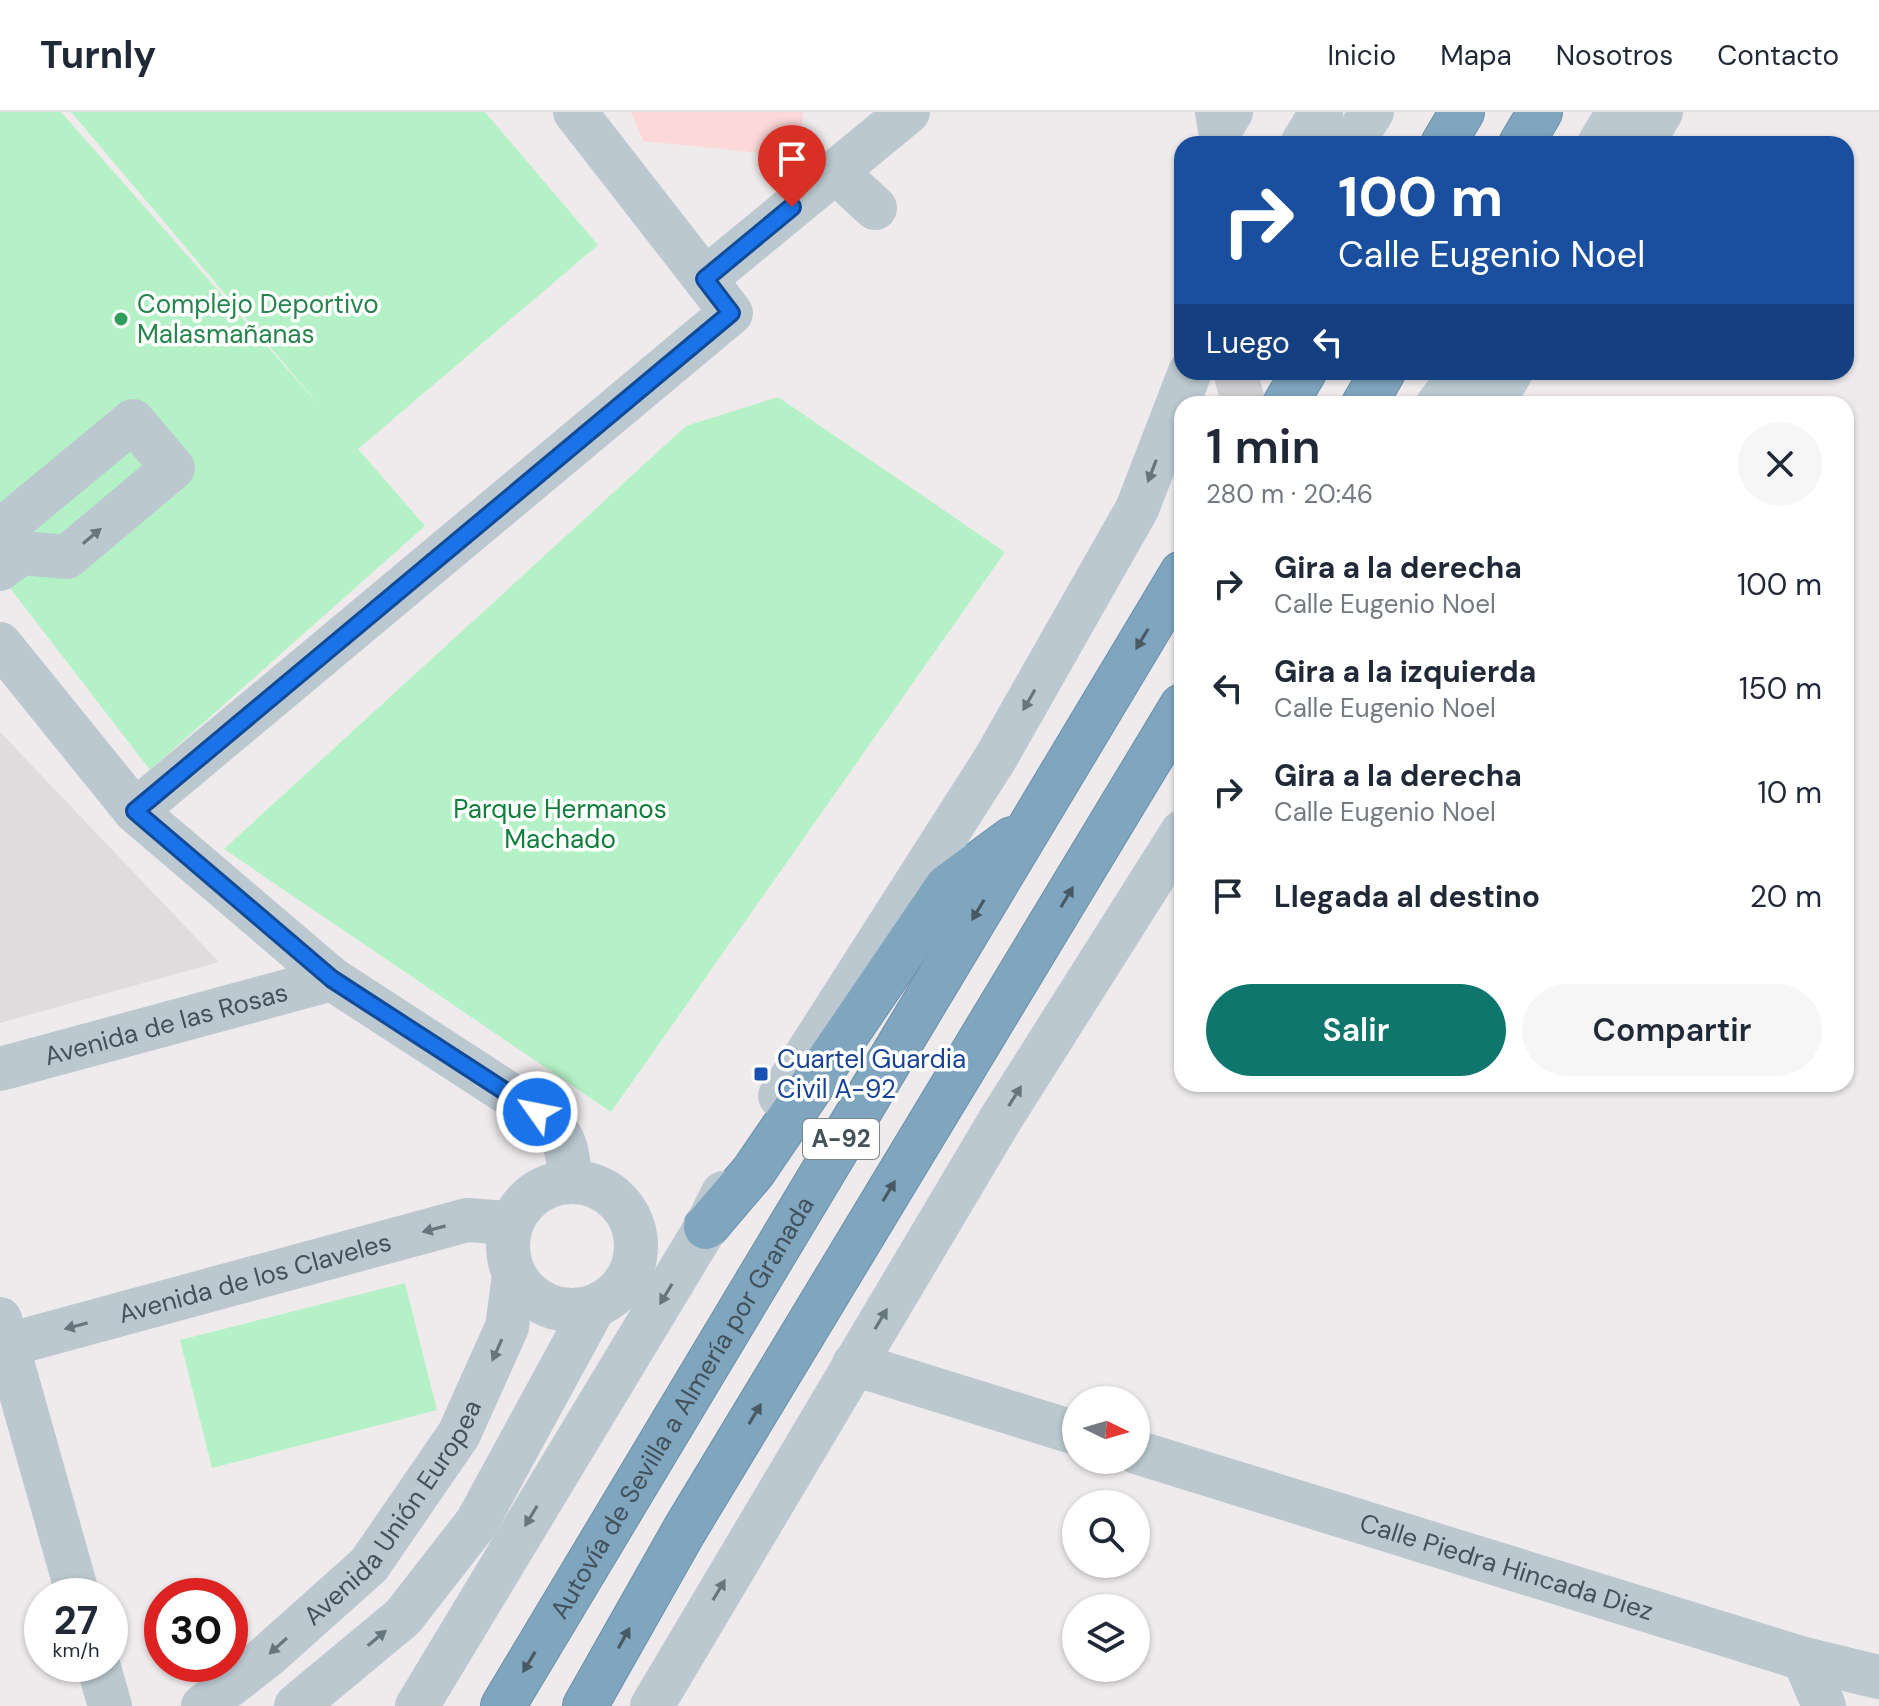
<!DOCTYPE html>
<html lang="es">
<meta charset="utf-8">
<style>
:root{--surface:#fff;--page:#f6f6f7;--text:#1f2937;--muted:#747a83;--line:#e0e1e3;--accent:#0f766e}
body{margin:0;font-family:"DM Sans",sans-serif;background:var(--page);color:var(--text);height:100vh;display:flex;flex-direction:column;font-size:30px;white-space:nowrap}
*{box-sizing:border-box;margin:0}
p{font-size:26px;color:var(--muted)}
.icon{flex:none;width:44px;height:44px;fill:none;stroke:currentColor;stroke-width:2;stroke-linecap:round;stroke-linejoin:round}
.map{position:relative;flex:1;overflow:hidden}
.details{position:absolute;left:1174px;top:284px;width:680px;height:696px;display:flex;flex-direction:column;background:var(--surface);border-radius:24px;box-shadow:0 2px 6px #0004}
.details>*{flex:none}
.banner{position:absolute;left:1174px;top:24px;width:680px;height:244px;border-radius:24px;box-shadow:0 2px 6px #0004;background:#1a4fa0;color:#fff;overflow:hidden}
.needle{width:52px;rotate:95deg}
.tools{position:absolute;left:1062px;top:1274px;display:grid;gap:16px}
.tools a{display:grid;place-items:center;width:88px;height:88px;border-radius:50%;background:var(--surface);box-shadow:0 2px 6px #0004;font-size:40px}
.speed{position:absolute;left:24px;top:1466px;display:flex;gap:16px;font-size:40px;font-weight:700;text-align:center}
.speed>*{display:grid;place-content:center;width:104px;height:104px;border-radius:50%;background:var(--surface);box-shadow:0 2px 6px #0004;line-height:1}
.speed small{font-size:20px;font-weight:400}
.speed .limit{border:12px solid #d22;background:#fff;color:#111}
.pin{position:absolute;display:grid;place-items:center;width:68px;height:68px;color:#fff;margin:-82px -34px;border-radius:50% 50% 50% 0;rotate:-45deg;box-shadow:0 0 8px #0007}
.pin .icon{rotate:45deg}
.me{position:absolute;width:88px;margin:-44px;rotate:303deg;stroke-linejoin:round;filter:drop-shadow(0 0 6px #0008)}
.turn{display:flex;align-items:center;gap:28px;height:168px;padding:0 32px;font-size:36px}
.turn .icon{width:104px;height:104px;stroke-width:2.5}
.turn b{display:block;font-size:56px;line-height:68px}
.then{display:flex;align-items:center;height:76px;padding:0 32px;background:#0003;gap:16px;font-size:30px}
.round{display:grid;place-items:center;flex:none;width:84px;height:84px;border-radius:42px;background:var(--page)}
.summary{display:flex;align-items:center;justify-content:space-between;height:136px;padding:0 32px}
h1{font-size:48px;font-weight:600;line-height:60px}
.cta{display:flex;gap:16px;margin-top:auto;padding:16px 32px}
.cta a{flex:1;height:92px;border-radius:48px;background:var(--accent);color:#fff;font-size:32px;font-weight:600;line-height:92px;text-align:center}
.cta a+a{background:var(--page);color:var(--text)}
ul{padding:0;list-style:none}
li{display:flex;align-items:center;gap:24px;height:104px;padding:0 32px}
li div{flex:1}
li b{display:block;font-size:30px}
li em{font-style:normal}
header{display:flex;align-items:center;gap:48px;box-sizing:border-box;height:112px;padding:0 40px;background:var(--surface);border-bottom:2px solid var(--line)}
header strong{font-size:38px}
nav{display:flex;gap:44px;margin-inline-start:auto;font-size:28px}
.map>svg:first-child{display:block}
.education{fill:#e0dcde}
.medical{fill:#fcd8d8}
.green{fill:#b5f1c6}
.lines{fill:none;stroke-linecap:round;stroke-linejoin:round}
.minor-tunnel{stroke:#cdcccf;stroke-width:44;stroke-dasharray:44 22;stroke-linecap:butt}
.highway-casing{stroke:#6a90ab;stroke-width:46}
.minor{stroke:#bbc8d0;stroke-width:44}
.highway{stroke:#7fa5bf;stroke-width:44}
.oneway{fill:#67757d}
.oneway2{fill:#495964}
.route-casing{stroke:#114b97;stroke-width:20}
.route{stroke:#1a73e8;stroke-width:14}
.leisure-dot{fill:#2e9e5b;stroke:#fff;stroke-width:3}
.transit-dot{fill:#1a4fb4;stroke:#fff;stroke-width:3}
.labels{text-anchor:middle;stroke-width:7;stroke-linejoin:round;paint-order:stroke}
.shield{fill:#fff;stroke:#7b858c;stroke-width:2}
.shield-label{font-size:24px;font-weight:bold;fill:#43515a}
.leisure-label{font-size:26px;fill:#27864d;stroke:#fff;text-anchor:start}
.park-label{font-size:26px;fill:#0f803c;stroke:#fff}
.street-label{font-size:26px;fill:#43515a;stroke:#fff}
.transit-label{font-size:26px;fill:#164399;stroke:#fff;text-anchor:start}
</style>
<header>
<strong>Turnly</strong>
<nav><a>Inicio</a><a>Mapa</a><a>Nosotros</a><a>Contacto</a></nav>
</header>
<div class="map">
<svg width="1879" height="1594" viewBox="0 0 1879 1594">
<rect width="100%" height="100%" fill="#efebec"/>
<path class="education" d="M0,620L219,850L0,911Z"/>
<path class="medical" d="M631,0H803L800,45L643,29Z"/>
<path class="green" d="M0,0H61L326,301L71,0H485L598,133L358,337L425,414L150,658L0,463Z
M778,285L1005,440L611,1000L224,737L686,314Z
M405,1171L437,1298L212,1356L180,1228Z"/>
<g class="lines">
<path class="minor-tunnel" d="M1235,260L1244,292"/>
<g class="highway-casing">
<g id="highway">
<path d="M1443,32L1462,0"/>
<path d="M1521,32L1540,0"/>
<path d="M1285,292L1304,260"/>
<path d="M1364,292L1383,260"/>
<path d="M706,1115L753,1060L947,775L1012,727"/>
<path id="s5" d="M503,1594L1182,461"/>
<path d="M585,1594L684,1419L1182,594"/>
</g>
</g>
<g class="minor">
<path d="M575,0L705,167"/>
<path d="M1217,0L1220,18L1231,0"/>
<path d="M1302,32L1321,0"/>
<path d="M1351,32L1372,0"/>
<path d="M1599,32L1618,0"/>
<path d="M1642,32L1661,0"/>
<path d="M836,60L875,96"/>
<path d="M1438,292L1463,260"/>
<path d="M1492,292L1511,260"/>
<path d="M0,419L133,309L173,356L67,445L21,441L0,457"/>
<path d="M0,532L135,699L332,867L537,1000C567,1025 566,1031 571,1070"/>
<path d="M135,699L731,201L705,167L908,0"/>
<path id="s1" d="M0,957L332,867"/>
<path d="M780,984L995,647L1137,397L1190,260"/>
<circle cx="572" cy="1134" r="64"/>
<path d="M0,1207L78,1484"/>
<path id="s2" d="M0,1235L467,1108L511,1111"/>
<path d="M854,1252L1076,1321"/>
<path id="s3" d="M1136,1340L1804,1547L1879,1565"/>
<path d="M1804,1547L1824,1594"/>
<path d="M98,1552L110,1594"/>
<path id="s4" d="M203,1594L266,1545L369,1453L459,1322L507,1215L514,1163"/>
<path d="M296,1594L403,1505L477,1410L594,1195"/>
<path d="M417,1594L706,1115L723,1081"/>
<path d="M652,1594L1000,1008L1182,720"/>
</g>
<use href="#highway" class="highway"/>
</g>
<defs><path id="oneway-solid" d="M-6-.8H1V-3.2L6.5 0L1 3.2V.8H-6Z" transform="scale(2)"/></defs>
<g class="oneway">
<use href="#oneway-solid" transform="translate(1152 359) rotate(111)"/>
<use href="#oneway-solid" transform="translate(92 424) rotate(-40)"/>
<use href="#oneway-solid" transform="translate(1029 588) rotate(120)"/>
<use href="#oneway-solid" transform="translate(1015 984) rotate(-58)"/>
<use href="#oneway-solid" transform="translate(434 1117) rotate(165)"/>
<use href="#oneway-solid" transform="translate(666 1182) rotate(121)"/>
<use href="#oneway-solid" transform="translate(881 1207) rotate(-59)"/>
<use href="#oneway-solid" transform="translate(76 1214) rotate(165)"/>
<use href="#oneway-solid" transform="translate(497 1238) rotate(114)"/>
<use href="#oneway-solid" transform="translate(531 1404) rotate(121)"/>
<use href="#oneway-solid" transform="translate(719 1478) rotate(-59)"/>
<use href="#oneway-solid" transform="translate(377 1526) rotate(-40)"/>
<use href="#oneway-solid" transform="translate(278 1534) rotate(138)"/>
</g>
<g class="oneway2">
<use href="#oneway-solid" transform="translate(1142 527) rotate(121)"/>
<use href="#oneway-solid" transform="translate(1067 785) rotate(-59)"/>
<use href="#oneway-solid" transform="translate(978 798) rotate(121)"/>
<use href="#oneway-solid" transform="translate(889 1079) rotate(-59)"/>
<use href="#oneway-solid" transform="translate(755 1302) rotate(-59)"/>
<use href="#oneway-solid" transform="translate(624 1526) rotate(-61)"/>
<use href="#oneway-solid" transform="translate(529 1550) rotate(121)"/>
</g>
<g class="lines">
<g class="route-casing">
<path id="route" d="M537,1000L332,867L135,699L731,201L705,167L792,95"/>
</g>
<use href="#route" class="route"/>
</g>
<circle class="leisure-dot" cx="121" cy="207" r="8"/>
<rect class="transit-dot" x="753" y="954" width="16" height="16" rx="4"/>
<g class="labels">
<rect class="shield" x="803" y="1007" width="76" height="40" rx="6"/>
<g class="shield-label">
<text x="841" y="1035">A-92</text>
</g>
<g class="leisure-label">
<text x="137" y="201">Complejo Deportivo<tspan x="137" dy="30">Malasmañanas</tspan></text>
</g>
<g class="park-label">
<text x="560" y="706">Parque Hermanos<tspan x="560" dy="30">Machado</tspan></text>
</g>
<g class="street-label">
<text dy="9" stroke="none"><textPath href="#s1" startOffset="172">Avenida de las Rosas</textPath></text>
<text dy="9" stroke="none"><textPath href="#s2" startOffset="264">Avenida de los Claveles</textPath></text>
<text dy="9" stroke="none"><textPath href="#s5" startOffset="348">Autovía de Sevilla a Almería por Granada</textPath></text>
<text dy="9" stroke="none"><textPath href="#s4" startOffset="274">Avenida Unión Europea</textPath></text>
<text dy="9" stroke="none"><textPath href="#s3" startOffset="388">Calle Piedra Hincada Diez</textPath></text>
</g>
<g class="transit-label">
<text x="777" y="956">Cuartel Guardia<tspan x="777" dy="30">Civil A-92</tspan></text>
</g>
</g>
</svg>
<div class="tools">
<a><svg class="needle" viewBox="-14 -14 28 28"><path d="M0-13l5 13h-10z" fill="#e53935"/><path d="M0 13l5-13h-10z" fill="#747a83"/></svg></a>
<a><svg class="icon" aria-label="search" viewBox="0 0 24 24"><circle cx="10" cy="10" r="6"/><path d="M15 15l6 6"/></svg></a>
<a><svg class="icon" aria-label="layers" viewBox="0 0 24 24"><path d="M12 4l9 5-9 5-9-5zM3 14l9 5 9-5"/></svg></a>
</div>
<div class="speed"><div>27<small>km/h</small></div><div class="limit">30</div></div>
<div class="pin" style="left:792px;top:95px;background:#d93025"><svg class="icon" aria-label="arrive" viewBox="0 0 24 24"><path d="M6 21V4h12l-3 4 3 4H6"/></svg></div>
<svg class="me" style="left:537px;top:1000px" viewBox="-20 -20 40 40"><circle r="17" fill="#1a73e8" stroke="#fff" stroke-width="3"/><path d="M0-11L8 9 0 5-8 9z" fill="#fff"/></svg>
<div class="banner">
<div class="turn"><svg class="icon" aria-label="right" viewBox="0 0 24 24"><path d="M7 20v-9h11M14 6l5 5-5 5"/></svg><div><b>100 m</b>Calle Eugenio Noel</div></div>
<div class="then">Luego<svg class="icon" aria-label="left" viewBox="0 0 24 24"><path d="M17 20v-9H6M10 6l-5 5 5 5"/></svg></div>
</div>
<section class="details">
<div class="summary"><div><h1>1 min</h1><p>280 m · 20:46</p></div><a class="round"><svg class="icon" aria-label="close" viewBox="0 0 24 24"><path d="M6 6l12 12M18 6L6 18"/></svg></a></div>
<ul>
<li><svg class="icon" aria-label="right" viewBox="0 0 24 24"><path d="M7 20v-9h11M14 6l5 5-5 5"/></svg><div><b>Gira a la derecha</b><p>Calle Eugenio Noel</p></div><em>100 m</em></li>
<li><svg class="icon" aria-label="left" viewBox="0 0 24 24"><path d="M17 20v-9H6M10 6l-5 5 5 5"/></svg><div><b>Gira a la izquierda</b><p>Calle Eugenio Noel</p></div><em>150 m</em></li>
<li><svg class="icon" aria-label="right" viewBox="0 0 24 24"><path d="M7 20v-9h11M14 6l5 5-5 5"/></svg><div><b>Gira a la derecha</b><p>Calle Eugenio Noel</p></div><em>10 m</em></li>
<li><svg class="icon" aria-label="arrive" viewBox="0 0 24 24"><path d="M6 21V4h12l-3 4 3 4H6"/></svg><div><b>Llegada al destino</b></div><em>20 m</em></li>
</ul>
<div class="cta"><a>Salir</a><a>Compartir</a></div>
</section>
</div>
